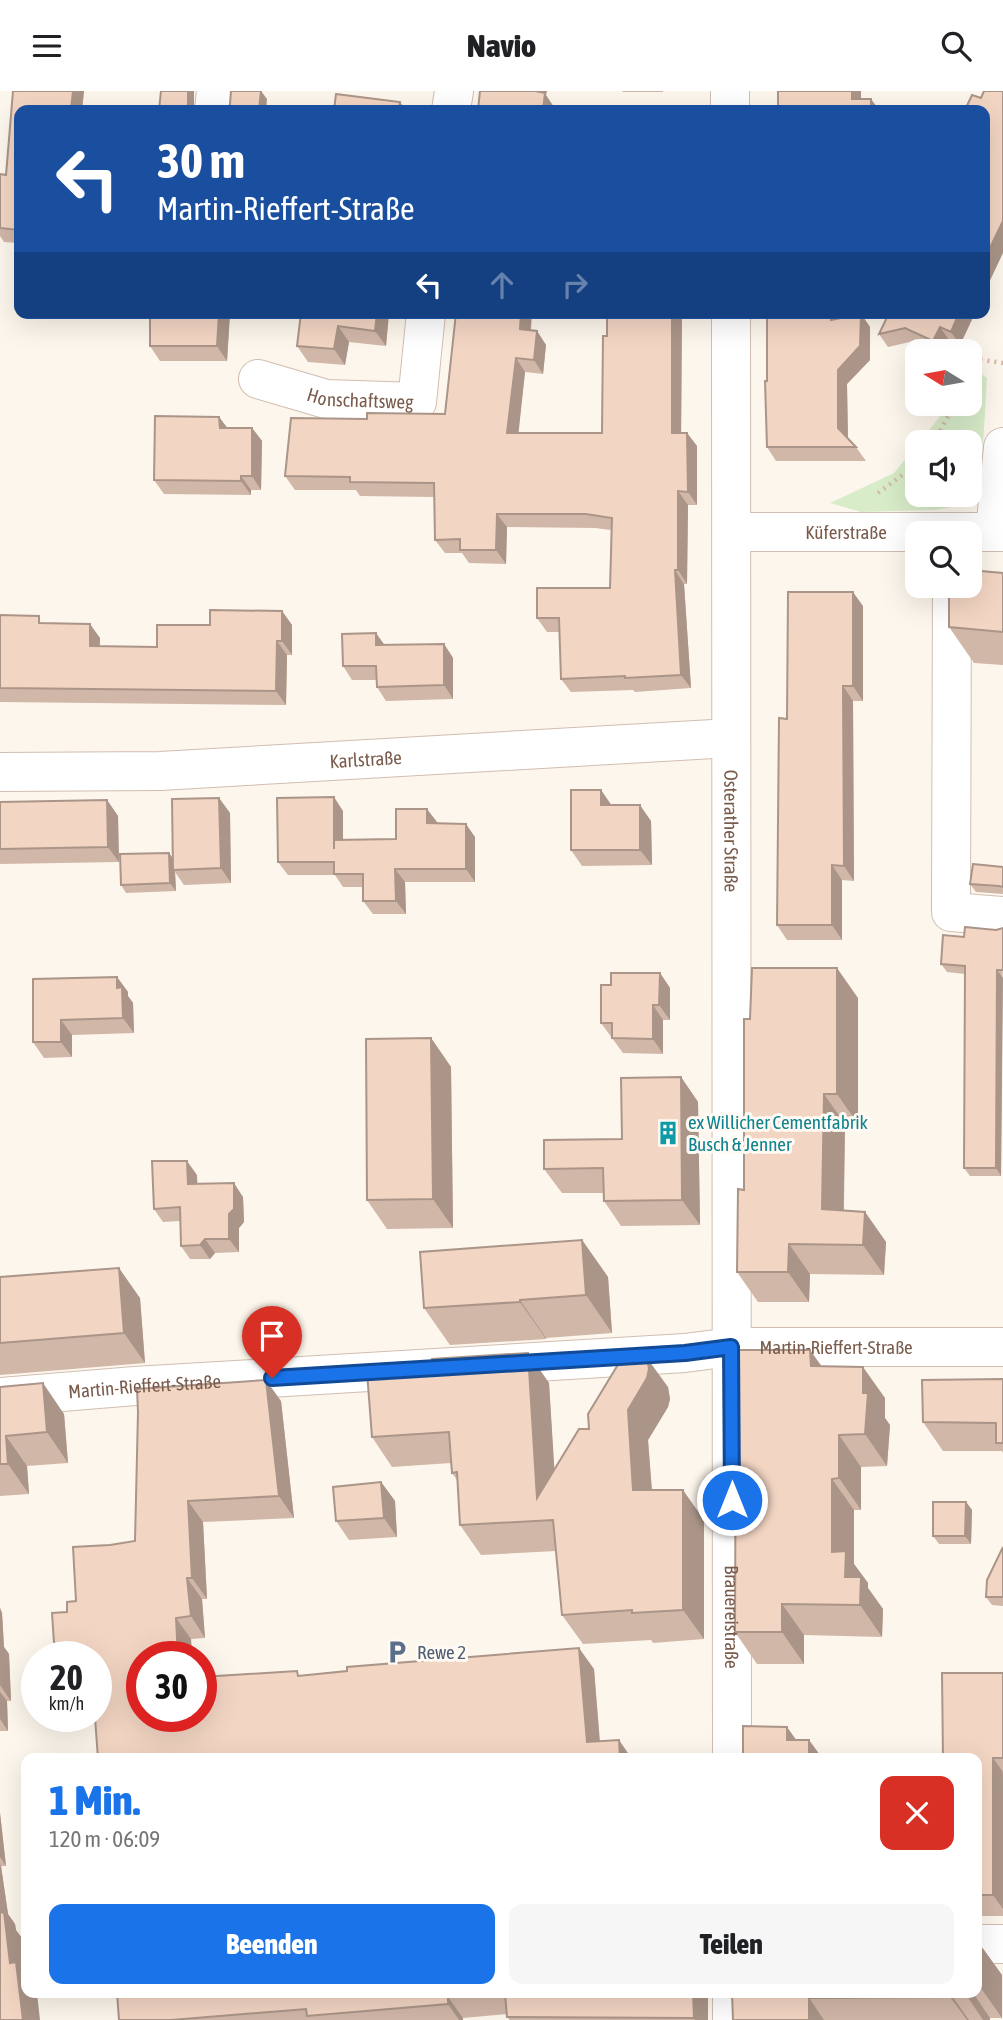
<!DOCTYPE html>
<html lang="de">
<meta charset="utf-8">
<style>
:root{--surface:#fff;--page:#f6f6f6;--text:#202124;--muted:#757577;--accent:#1a73e8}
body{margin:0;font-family:"Asap Condensed",sans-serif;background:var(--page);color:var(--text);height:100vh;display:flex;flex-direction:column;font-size:26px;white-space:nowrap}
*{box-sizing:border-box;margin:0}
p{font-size:23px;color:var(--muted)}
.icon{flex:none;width:38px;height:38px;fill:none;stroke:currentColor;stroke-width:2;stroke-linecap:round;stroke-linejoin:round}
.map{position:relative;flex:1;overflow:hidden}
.details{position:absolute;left:21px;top:1662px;width:961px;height:245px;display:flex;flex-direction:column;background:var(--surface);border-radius:14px;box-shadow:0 7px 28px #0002}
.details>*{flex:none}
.guide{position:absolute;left:14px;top:14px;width:976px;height:214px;border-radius:14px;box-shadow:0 7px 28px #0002;background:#1a4fa0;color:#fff;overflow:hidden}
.needle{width:46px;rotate:281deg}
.buttons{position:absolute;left:905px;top:248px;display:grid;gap:14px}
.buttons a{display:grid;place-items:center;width:77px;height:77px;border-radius:14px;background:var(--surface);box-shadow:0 7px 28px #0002;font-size:35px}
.speed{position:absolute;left:21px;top:1550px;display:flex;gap:14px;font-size:35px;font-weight:700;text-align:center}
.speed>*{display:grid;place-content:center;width:91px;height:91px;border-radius:50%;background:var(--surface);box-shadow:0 7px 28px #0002;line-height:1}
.speed small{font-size:18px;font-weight:400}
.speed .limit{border:10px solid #d22;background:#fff;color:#111}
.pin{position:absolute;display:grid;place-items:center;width:60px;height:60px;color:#fff;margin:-72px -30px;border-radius:50% 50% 50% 0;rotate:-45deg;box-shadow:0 0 7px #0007}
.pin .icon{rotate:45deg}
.me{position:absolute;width:77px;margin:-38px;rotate:0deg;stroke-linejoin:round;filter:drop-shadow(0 0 5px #0008)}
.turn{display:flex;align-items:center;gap:24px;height:147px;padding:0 28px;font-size:32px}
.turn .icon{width:91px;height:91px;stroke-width:2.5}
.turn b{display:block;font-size:49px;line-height:60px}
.lanes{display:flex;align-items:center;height:66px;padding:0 28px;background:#0003;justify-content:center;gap:35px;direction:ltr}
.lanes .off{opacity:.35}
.round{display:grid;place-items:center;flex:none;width:74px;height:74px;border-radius:14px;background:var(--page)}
.head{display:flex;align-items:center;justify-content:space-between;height:119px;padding:0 28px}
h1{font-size:42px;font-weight:800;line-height:52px;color:var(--accent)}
.button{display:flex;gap:14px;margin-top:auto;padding:14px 28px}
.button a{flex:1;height:80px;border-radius:14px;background:var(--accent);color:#fff;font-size:28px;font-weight:800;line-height:80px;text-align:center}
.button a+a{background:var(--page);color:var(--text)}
header{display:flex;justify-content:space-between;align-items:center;height:91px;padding:0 28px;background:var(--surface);font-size:32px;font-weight:800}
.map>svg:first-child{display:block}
.green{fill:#d8ecc9}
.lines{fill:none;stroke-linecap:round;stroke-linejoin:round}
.minor-casing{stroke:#d1beb0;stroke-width:40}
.path{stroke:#d9b8a5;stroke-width:4.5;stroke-dasharray:2 5;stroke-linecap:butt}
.minor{stroke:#fff;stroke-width:38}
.wall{fill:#d1b7a8}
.shaded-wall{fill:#aa9588}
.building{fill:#f3d5c3;stroke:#aa9588;stroke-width:2}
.route-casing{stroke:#114b97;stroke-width:18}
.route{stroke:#1a73e8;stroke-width:12}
.labels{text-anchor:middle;stroke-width:6;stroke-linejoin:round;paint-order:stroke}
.street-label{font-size:19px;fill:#7a5c4d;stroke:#fffaf3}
.culture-label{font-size:19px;fill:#0d838f;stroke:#fffaf3;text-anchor:start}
.service-label{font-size:19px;fill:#4e5e75;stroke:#fffaf3;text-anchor:start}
</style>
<header><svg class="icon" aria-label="menu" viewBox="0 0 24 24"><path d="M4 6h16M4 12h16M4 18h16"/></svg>Navio<svg class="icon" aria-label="search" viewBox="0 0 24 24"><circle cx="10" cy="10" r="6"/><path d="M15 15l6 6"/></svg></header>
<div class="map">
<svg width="1003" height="1929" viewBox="0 0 1003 1929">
<rect width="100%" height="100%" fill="#fdf6ec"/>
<path class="green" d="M970,275L987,287C984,321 986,372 970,402V352H919L950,313H970Z
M917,354V404H968L965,409L952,416L935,419L861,421L830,412L894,382Z"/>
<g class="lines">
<g class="minor-casing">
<g id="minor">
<path d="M730,0V19"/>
<path d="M214,19L216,0"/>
<path d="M451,19L454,0"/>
<path id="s1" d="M731,222L732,1668"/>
<path id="s2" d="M258,288L326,308L417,311L426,222"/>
<path id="s3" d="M732,441H1003"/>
<path d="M995,441L1003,356"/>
<path d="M952,495L951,821L1003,825"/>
<path id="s4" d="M0,681L160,680L731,647"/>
<path id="s5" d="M0,1306L135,1295L685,1262L731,1256H1003"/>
<path d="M976,1853H1003"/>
<path d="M732,1902V1929"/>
</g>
</g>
<path class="path" d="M970,284L977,268L1003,272
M934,352L954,313
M878,402L917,373"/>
<use href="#minor" class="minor"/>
</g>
<path class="wall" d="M13,0H84L82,19H19V152L4,151L0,145V83L6,84Z
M622,0H663V1H623Z
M150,222H230L227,270H160L150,255Z
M301,222H389L386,255L349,251L345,274L308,271L297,255Z
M532,222L531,240H537L546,254L543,283L525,281L518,342H602L607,245L682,222L681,342H687L697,355V414H688L687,493H684L691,597L635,601L633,599L571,601L561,588L559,541H547L537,527L610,497L611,439L595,437L507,436L506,473L469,472L462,462H445L435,449L434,406L360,405L356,399H295L285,385L367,328L445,323Z
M767,222H841V227L861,223L870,236V269L847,293L848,347L856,356L866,370H776L767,356Z
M889,222H975L960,254L949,249L943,261H936L914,250L888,256L879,243Z
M219,326L227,337H252L262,350L261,399H251V404L164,403L154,389Z
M1003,482V574L974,572L949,536Z
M863,515V610H853L854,790L842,789V849H787L777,834L787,628Z
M282,520L292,534V564H287L286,614L0,611V524L44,532L100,547V555L157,556L210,534Z
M444,553L453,567V608L386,610L377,596V589H352L343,575L384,554Z
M601,699L611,714L651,730L652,774L582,775L571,759Z
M219,707L230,722L231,792L184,794L175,781L176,800L126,802L121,794L173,767Z
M107,709L118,725L119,771L0,773V711Z
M343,720V749L396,748L437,731V732L475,746V791H405L406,823H373L363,810V796H343L335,784H288L278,771Z
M1003,776V803L976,801L970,793Z
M1003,837L1001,1085H970L964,1077L965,883L947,881L941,873L964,846Z
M660,882L670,897V929H663V963L623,962L601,932L611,894Z
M117,886L128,901V905L133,912L134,942L72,944V966L44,967L33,951Z
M858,907V1033H845L844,1120L865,1121L886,1151L884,1184L810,1183L809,1211H758L737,1181L744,1099L750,928Z
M431,947L451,976L453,1137L387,1138L367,1109Z
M681,986L698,1011L700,1134L621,1135L604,1110V1102H562L544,1078L622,1048Z
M197,1084V1093L243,1106L244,1131L239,1137V1161L215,1162L210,1168H190L181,1155L180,1130L163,1131L154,1118Z
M582,1149L608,1186L612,1242L546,1247V1248L450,1254L424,1217Z
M0,1186L140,1207L145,1272L0,1284Z
M528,1262L549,1292L554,1379L589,1338L668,1296L670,1308L668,1316L648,1349L652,1399L704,1429V1548L653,1552L651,1549L583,1553L562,1524L556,1460L481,1464L460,1434L457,1389L452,1382L451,1372L392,1376L372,1346L433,1276Z
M822,1275L885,1307V1327L890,1334L887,1375L861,1376V1419H854V1473L868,1492V1497L883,1518L882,1546L804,1544V1573H757L735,1541Z
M1003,1288V1362L1002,1360H943L923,1331Z
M0,1296L64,1323L68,1372L27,1375L29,1403L0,1405Z
M281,1310L294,1427L203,1431L207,1508H202L205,1547L191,1548L192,1566H142V1626L301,1585L594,1578L600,1650L620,1668H98L96,1566H64L54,1552L67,1521L76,1510L110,1454L135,1450Z
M381,1391L395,1410L397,1446L349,1449L336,1430Z
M966,1411L972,1419L971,1453H939L933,1445Z
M1003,1456V1515L992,1514L986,1506Z
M0,1517L2,1522L4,1556L9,1563L11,1610H7L8,1640H0Z
M1003,1582V1825H980L976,1820V1668Z
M0,1722L6,1775H1L8,1823L15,1833L16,1839L24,1850L26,1869V1902L0,1929Z
M976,1848L1002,1884V1927H990V1929H733L732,1902H976Z
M117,1902H708V1929H509L507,1923L463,1927V1929H119Z"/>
<path class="shaded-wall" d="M73,0H84L82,19H71Z
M188,0H194V19H188Z
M261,0L267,8L266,19H259Z
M535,0H547L546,4L554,16V19H543Z
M852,0H861V19L852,8Z
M871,8L879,19H871Z
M400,11L406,19H399Z
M1003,130V162L985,200V167Z
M219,222H230L227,270L217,255Z
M377,222H389L386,255L375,240Z
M521,222H532L529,252L520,238Z
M672,222H682L681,355L672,342Z
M831,222H841V242L831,229Z
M959,222H975L960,254L951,241Z
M861,223L870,236V269L847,293L848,351L838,337V279Z
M338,235L349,251L345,274L334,258Z
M940,236L949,249L943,261H940L933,250Z
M537,240L546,254L543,283L534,269Z
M516,267L525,281L517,356L507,342Z
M219,326L229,339L220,337Z
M252,337L262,350L261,399L252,385Z
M687,342L697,355V414L688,401Z
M241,385L251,399V404L241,390Z
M678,400L688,414L687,493L678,479Z
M497,423L507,436L506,473L496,459Z
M675,479L684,493L691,597L681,584Z
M853,501L863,515V610L853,595Z
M282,520L292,534V564L282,550Z
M90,533L100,547L99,569L90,555Z
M376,542L386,556L376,554Z
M277,550L287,564L286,614L276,600Z
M444,553L453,567V608L444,594Z
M843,595L853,610L854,790L844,775Z
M601,699L612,715L601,714Z
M334,706L343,720V771L334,758Z
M219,707L230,722L231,792L221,777Z
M107,709L118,725L119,771L108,756Z
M640,714L651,730L652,774L640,759Z
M427,718L437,731V746L427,732Z
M466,733L475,746V791L466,778Z
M169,762L175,770L173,779L175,781L176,800L170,792Z
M832,774L842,789V849L832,834Z
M395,778L405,791L406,823L396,810Z
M837,877L858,907V1033L837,1003Z
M997,879L1003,887L1001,1085L996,1077Z
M660,882L670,897V929L659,914Z
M117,886L128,901V905L133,912L134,942L123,927L117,897Z
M653,914L663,929V963L653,948Z
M61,929L72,944V966L61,951Z
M431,947L451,976L453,1137L433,1108Z
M681,986L698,1011L700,1134L682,1109Z
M824,1003L845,1033L843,1148L822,1118Z
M187,1070L197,1084L198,1107L188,1093Z
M234,1092L243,1106L244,1131L239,1137V1161L229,1148V1123Z
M865,1121L886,1151L884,1184L863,1154Z
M205,1148L215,1162L210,1168L200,1154Z
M582,1149L608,1186L612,1242L586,1204Z
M789,1153L810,1183L809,1211L788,1181Z
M119,1177L140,1207L145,1272L124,1242Z
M520,1209L546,1247V1248L520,1211Z
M810,1259L833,1291L811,1275Z
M528,1262L549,1292L558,1435L537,1407Z
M647,1267L668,1296L670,1308L668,1316L648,1349L654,1429L633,1399L628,1319Z
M863,1276L885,1307V1327L890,1334L887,1375L865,1343L863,1302Z
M266,1289L281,1310L294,1427L279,1405Z
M43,1292L64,1323L68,1372L47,1341Z
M839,1344L861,1376V1419L839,1387Z
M6,1345L27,1375L29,1403L8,1373Z
M832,1388L854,1419V1473L868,1492V1497L883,1518L882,1546L860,1514L832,1461Z
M381,1391L395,1410L397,1446L384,1427Z
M683,1399L704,1429V1548L683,1519Z
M188,1410L203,1431L207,1508L192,1487Z
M966,1411L972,1419L971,1453L965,1445Z
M187,1487L202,1508L205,1547L191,1525Z
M782,1513L804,1544V1573L782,1541Z
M0,1517L2,1522L4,1556L9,1563L11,1610L0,1594Z
M176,1527L191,1548L192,1566H178Z
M579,1557L594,1578L601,1668L587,1651Z
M0,1601L7,1610L8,1640L0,1628Z
M787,1636L802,1657L787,1649Z
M619,1649L632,1668H620Z
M809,1649L823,1668H809Z
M993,1667L1003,1681V1818L993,1804Z
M0,1722L6,1775L0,1766Z
M0,1773L1,1775L8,1823L15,1833L16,1839L24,1850L26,1869V1902H37L40,1929H23L0,1826Z
M976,1848L1002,1884V1927L976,1890Z
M693,1902H708V1929H695L694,1927Z
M950,1902L969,1929H967L950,1906Z
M965,1902H973L990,1927V1929H983Z
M448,1906L463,1927V1929H459L448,1913Z
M809,1907L824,1929H809Z"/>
<path class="building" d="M13,0H73L71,19H19V139L0,137V83L6,84Z
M161,0H188V19H159Z
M231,0H261L259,19H228L230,13Z
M480,0H535L545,2L543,19H478Z
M778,0H852V8H871V19H778Z
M984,0H1003V130L985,167V19H965L972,4L981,7Z
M336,3L400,11L399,19H334Z
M150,222H219L217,255H150Z
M301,222H377L375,240L338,235L334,258L297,255Z
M456,222H521L520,238L537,240L534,269L516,267L507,342H602L603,245H607V222H672V342H687L688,401L678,400V479H675L681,584L625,587V585L561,588L559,527H537V497H610L612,427L586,423H497L496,459H460V448L435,449L434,392L350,391V386L285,385L291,327L367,328V322L445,323Z
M767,222H831V229L861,223L860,255L838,279V337L856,356H767L765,290H767Z
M889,222H959L951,241L940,236L933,250L905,237L879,243Z
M155,325L219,326L220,337H252V385H241V390L154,389Z
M970,479L1003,482V541L949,536V495H970Z
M788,501H853V595H843L844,775L832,774V834H777L779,627L787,628Z
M210,519L282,520V550H277L276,600L0,597V524L39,525V532L90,533V555L157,556V534H210Z
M376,542V554L444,553V594L377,596L376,575H343L342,543Z
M571,699H601V714H640V759H571Z
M334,706V758V749L396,748V718H427V732L466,733V778H395L396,810H363V783H334V771H278L277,707Z
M219,707L221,777L173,779L172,708Z
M107,709L108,756L0,758V711Z
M169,762L170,792L121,794L120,763Z
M973,773L1003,776V796L999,795L970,793Z
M965,836L996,839L1003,837V879H997L996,1077H964L965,875L941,873L943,844L964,846Z
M752,877H837V1003H824L822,1118L865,1121L863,1154L789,1153L788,1181H737L738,1098L744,1099V928H750Z
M611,882H660L659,914H653V948L612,947V932H601V894H611Z
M117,886V897L122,896L123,927L61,929V951H33V888Z
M431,947L433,1108L367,1109L366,948Z
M681,986L682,1109L604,1110L603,1077L544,1078V1049L622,1048L621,987Z
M152,1070H187L188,1093L234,1092V1118L229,1123V1148H205L200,1154L181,1155L180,1116L154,1118Z
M582,1149L586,1204L520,1209V1211L424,1217L420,1161Z
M119,1177L124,1242L0,1252V1186Z
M736,1259H810L811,1275L863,1276V1302H868L865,1343L839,1344V1387L832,1388V1461L846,1460L845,1486H861L860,1514L782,1513V1541H735Z
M528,1262L537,1407L579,1338H589L588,1323L622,1267L629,1263L637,1262L647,1267L649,1278L647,1287L628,1319L633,1399H683V1519L632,1522V1519L562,1524L553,1429L460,1434L457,1381L452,1382L449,1341L372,1346L367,1281L433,1276L432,1268Z
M1003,1288V1352H996V1332L923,1331L922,1289Z
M266,1289L279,1405L188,1410L192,1487H187L191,1525L176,1527L178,1566H142V1626H201V1586L297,1580L298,1585L347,1580V1576L579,1557L587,1651L619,1649L620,1668H98L95,1626H96V1566H71L69,1551L54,1552L52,1522L67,1521V1511L76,1510L73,1456L110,1454L135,1450L138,1321L137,1298Z
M43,1292L47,1341L6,1345L8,1373H0V1296Z
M381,1391L384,1427L336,1430L333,1396Z
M933,1411H966L965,1445H933Z
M1003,1456V1506H986L987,1489Z
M942,1582H1003V1667H993V1804H976V1668H943Z
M743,1635L787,1636V1649H809V1668H743Z
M4,1821L10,1872L16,1871L23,1929H0V1822Z
M117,1902H493L448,1906V1913L307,1925L306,1918L171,1929H119Z
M505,1902H693L694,1927L507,1926Z
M732,1902H950V1906L809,1907V1929H733Z"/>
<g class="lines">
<g class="route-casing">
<path id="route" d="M272,1287L685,1262L731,1256L732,1409"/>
</g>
<use href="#route" class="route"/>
</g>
<defs>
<g id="building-bare" transform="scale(1.89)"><path d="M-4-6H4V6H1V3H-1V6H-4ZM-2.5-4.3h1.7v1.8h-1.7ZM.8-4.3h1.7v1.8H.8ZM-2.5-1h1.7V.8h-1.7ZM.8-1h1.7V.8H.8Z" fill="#0f9aa8" stroke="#fffaf3" stroke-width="2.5" paint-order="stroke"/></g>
<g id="parking-bare" transform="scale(1.89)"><path d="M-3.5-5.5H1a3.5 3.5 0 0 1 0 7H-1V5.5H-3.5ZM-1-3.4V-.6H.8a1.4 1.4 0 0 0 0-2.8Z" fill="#5c6f8a" stroke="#fffaf3" stroke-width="2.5" paint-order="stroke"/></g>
</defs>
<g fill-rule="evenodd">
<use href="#building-bare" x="668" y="1042"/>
<use href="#parking-bare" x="397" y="1561"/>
</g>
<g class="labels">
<g class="street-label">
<text dy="7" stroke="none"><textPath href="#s2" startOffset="105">Honschaftsweg</textPath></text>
<text dy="7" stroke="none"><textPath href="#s3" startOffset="114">Küferstraße</textPath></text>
<text dy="7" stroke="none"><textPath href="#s4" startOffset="366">Karlstraße</textPath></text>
<text dy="7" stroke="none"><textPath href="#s1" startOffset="518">Osterather Straße</textPath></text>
<text dy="7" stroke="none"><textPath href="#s5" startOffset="838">Martin-Rieffert-Straße</textPath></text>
<text dy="7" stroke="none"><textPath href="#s5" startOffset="145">Martin-Rieffert-Straße</textPath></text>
<text dy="7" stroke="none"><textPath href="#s1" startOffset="1304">Brauereistraße</textPath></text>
</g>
<g class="culture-label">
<text x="688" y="1038">ex Willicher Cementfabrik<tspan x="688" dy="22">Busch &amp; Jenner</tspan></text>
</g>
<g class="service-label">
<text x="417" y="1568">Rewe 2</text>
</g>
</g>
</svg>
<div class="buttons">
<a><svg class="needle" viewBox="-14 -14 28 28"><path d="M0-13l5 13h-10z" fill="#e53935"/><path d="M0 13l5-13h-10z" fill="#757577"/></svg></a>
<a><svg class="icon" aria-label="sound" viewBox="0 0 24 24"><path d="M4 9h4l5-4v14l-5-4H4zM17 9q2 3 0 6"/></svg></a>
<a><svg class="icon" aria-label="search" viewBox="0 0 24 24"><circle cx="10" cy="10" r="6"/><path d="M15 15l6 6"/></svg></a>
</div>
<div class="speed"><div>20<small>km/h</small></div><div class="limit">30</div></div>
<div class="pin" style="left:272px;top:1287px;background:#d93025"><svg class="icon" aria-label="arrive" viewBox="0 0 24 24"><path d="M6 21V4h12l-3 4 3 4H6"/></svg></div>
<svg class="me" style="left:732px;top:1409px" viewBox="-20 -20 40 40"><circle r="17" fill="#1a73e8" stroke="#fff" stroke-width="3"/><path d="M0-11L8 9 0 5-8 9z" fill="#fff"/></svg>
<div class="guide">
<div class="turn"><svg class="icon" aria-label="left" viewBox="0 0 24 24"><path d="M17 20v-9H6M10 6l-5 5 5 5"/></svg><div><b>30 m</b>Martin-Rieffert-Straße</div></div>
<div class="lanes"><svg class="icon" aria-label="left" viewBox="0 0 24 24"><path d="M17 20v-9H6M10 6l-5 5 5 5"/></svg><svg class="icon off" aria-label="ahead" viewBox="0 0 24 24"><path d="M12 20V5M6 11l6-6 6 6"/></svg><svg class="icon off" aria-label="right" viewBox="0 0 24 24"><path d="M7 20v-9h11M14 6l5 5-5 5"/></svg></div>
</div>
<section class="details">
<div class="head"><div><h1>1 Min.</h1><p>120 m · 06:09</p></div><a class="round" style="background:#d93025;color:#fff"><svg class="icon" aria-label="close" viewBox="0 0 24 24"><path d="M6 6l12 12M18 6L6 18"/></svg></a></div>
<div class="button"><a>Beenden</a><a>Teilen</a></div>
</section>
</div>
